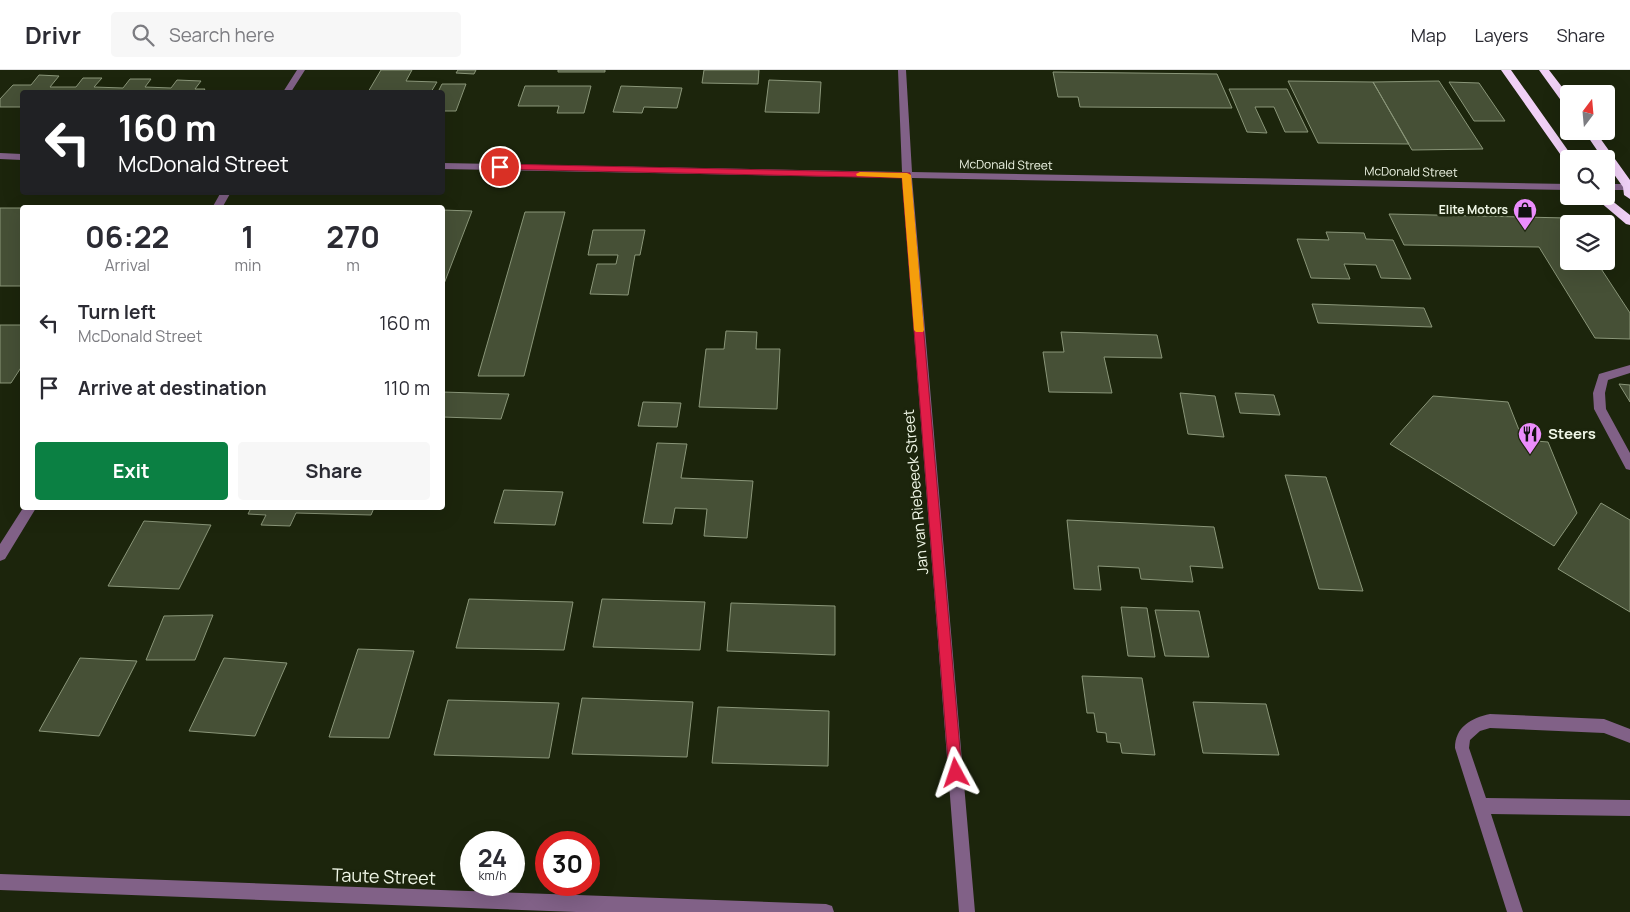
<!DOCTYPE html>
<style>
:root{--surface:#fff;--page:#f7f7f7;--text:#2b2b33;--muted:#7c7c81;--line:#e1e1e2;--accent:#0b8043}
body{margin:0;font-family:Manrope,sans-serif;background:var(--page);color:var(--text);height:100vh;display:flex;flex-direction:column;font-size:19px;white-space:nowrap}
*{box-sizing:border-box;margin:0}
p{font-size:16px;color:var(--muted)}
.icon{flex:none;width:28px;height:28px;fill:none;stroke:currentColor;stroke-width:2;stroke-linecap:round;stroke-linejoin:round}
.map{position:relative;flex:1;overflow:hidden}
.panel{position:absolute;left:20px;top:135px;width:425px;height:305px;display:flex;flex-direction:column;background:var(--surface);border-radius:5px;box-shadow:0 5px 20px #0002}
.panel>*{flex:none}
.guide{position:absolute;left:20px;top:20px;width:425px;height:105px;border-radius:5px;box-shadow:0 5px 20px #0002;background:#202124;color:#fff;overflow:hidden}
.needle{width:32px;rotate:16deg}
.fabs{position:absolute;left:1560px;top:15px;display:grid;gap:10px}
.fabs a{display:grid;place-items:center;width:55px;height:55px;border-radius:5px;background:var(--surface);box-shadow:0 5px 20px #0002;font-size:25px}
.speed{position:absolute;left:460px;top:761px;display:flex;gap:10px;font-size:25px;font-weight:700;text-align:center}
.speed>*{display:grid;place-content:center;width:65px;height:65px;border-radius:50%;background:var(--surface);box-shadow:0 5px 20px #0002;line-height:1}
.speed small{font-size:12px;font-weight:400}
.speed .limit{border:8px solid #d22;background:#fff;color:#111}
.pin{position:absolute;display:grid;place-items:center;width:42px;height:42px;color:#fff;margin:-21px;border:2px solid #fff;border-radius:50%;box-shadow:0 1px 5px #0007}
.me{position:absolute;width:55px;margin:-28px;rotate:355deg;stroke-linejoin:round;filter:drop-shadow(0 0 4px #0008)}
.turn{display:flex;align-items:center;gap:18px;height:105px;padding:0 15px;font-size:22px}
.turn .icon{width:65px;height:65px;stroke-width:2.5}
.turn b{display:block;font-size:35px;line-height:42px}
.eta{display:flex;justify-content:space-evenly;align-items:center;height:85px;text-align:center}
.eta b{font-size:30px;font-weight:700;line-height:35px}
.cta{display:flex;gap:10px;margin-top:auto;padding:10px 15px}
.cta a{flex:1;height:58px;border-radius:5px;background:var(--accent);color:#fff;font-size:20px;font-weight:700;line-height:58px;text-align:center}
.cta a+a{background:var(--page);color:var(--text)}
ul{padding:0;list-style:none}
li{display:flex;align-items:center;gap:15px;height:65px;padding:0 15px}
li div{flex:1}
li b{display:block;font-size:19px}
li em{font-style:normal}
header{display:flex;align-items:center;gap:30px;box-sizing:border-box;height:70px;padding:0 25px;background:var(--surface);border-bottom:1px solid var(--line)}
header strong{font-size:24px}
nav{display:flex;gap:28px;margin-inline-start:auto;font-size:18px}
.search{width:350px;height:45px;background:var(--page);display:flex;align-items:center;gap:12px;box-sizing:border-box;padding:0 18px;border-radius:5px;color:var(--muted);font-size:19px}
.map>svg:first-child{display:block}
.building{fill:#465036;stroke:#8a9679}
.lines{fill:none;stroke-linecap:round;stroke-linejoin:round}
.lane{fill:#816187;fill-rule:evenodd}
.street{fill:#816187;fill-rule:evenodd}
.highway{fill:#f0d0f6;fill-rule:evenodd}
.route{fill:#e11d48;stroke:#92132f}
.slow{fill:#f59e0b}
.labels{text-anchor:middle;stroke-width:5;stroke-linejoin:round;paint-order:stroke}
.far-street-label{font-size:12px;fill:#f0f7e7;stroke:#1c250c}
.far-poi-label{font-size:12px;font-weight:bold;fill:#f0f7e7;stroke:#1c250c;text-anchor:end}
.poi-label{font-size:15px;font-weight:bold;fill:#f0f7e7;stroke:#1c250c;text-anchor:start}
.street-label{font-size:15px;fill:#f0f7e7;stroke:#1c250c}
.near-street-label{font-size:18px;fill:#f0f7e7;stroke:#1c250c}
</style>
<header>
<strong>Drivr</strong>
<div class="search"><svg class="icon" aria-label="search" viewBox="0 0 24 24"><circle cx="10" cy="10" r="6"/><path d="M15 15l6 6"/></svg>Search here</div>
<nav><a>Map</a><a>Layers</a><a>Share</a></nav>
</header>
<div class="map">
<svg width="1630" height="842" viewBox="0 0 1630 842">
<rect width="100%" height="100%" fill="#1c250c"/>
<path class="building" d="M381,0H412L406,11L437,12L431,22H368Z
M458,0H476L474,4L456,3Z
M558,0H605V2H558Z
M704,0H759L758,14L702,13Z
M1053,2L1217,4L1232,38L1080,37L1078,27H1058Z
M39,5L59,6L50,17H76L83,8H102L94,17L123,18L130,9H151L145,17L171,18L177,10L201,11L195,19H205L203,22H22V37H0V29L13,15H31Z
M769,10L821,12L819,43L765,42Z
M1288,11L1373,12L1409,74L1318,73Z
M1439,11L1483,79L1412,80L1373,12Z
M1449,12L1479,13L1505,51H1474Z
M442,14H466L456,41H442V22H438Z
M525,16H591L584,43H557L559,36H518Z
M621,16L682,18L677,38L644,37L642,43L613,42Z
M1229,19H1287L1308,62H1285L1274,37H1255L1267,63L1247,62Z
M0,138H22V216H0Z
M442,140L472,141L442,219Z
M525,142H565L524,306H478Z
M1389,144L1567,148L1571,154H1569V191H1596L1630,243V269L1595,268L1539,177L1404,175Z
M593,160H645L640,185H635L628,225L590,224L597,194H616L618,185H588Z
M1326,162L1364,163L1366,169L1393,170L1411,209L1381,208L1376,195L1344,194L1350,209L1311,208L1297,169L1329,170Z
M1312,234L1424,238L1432,257L1318,253Z
M0,255H22V296L11,313H0Z
M726,261L757,262L756,279H780L777,339L699,337L706,279H724Z
M1061,262L1157,265L1162,288L1104,287L1112,323L1049,322L1043,282H1064Z
M1619,314L1630,315V332Z
M442,322L509,324L501,349L442,347Z
M1180,323L1215,326L1224,367L1188,364Z
M1235,323L1274,325L1280,345L1240,343Z
M1433,326L1508,332L1523,370L1548,372L1577,443L1554,476L1390,374Z
M643,332L681,333L677,357L638,356Z
M657,373L687,374L681,408L753,411L747,468L704,466L707,439L675,438L672,454L643,453Z
M1285,405L1326,407L1363,521L1319,519Z
M504,420L563,422L555,455L494,453Z
M1601,433L1630,450V542L1558,499Z
M251,438H374L371,445L296,443L290,456L261,455L266,445L248,444Z
M1067,450L1214,457L1223,498L1190,496L1193,512L1141,509L1139,498L1098,496L1101,520L1074,519Z
M144,451L211,455L179,519L108,516Z
M469,529L573,532L564,580L456,578Z
M602,529L705,532L700,580L593,577Z
M731,533L835,536V585L727,581Z
M1121,537L1147,538L1155,587L1128,586Z
M1155,540L1199,541L1209,587L1165,586Z
M213,545L195,590H146L164,546Z
M358,579L414,581L389,668L329,667Z
M80,588L137,591L99,666L39,661Z
M224,588L287,593L255,666L189,661Z
M1082,606L1142,608L1155,685L1122,683L1120,673L1107,672L1106,663L1097,662L1094,643H1087Z
M582,628L693,632L687,687L572,684Z
M448,630L559,633L549,688L434,685Z
M1193,632L1266,634L1279,685L1203,683Z
M718,637L829,641L828,696L712,693Z"/>
<g class="lines">
<path class="lane" d="M1630,295V303L1608,310L1605,323L1606,339L1630,383V400L1626,399L1594,339L1593,323L1599,304Z
M1490,644L1604,649L1630,659V673L1604,663L1490,658L1480,661L1470,670L1469,678L1486,728L1630,730V746L1491,744L1523,842H1507L1455,678C1455,657 1471,648 1490,644Z"/>
<path class="street" d="M297,0H305L291,22H283Z
M898,0H906L912,102L1569,114V120L912,108L975,842H959L902,108L442,99V93L902,102Z
M0,83L22,84V90L0,89Z
M1606,114H1630V120H1606Z
M221,122H231L222,138H212Z
M23,438H36L5,489L0,491V474Z
M0,804L826,834L832,836L834,842H576L0,820Z"/>
<path class="highway" d="M1501,0H1511L1574,89H1569V92L1565,91Z
M1539,0H1549L1569,26V37L1565,36Z
M1584,61H1595L1630,110V129L1624,125L1623,117L1606,93V89H1603Z
M1593,126H1606L1630,145V155L1626,154Z"/>
</g>
<path class="route" d="M500,94L910,103L962,703L960,707L956,710L951,707L949,703L902,108L497,99V95Z"/>
<path class="slow" d="M860,102L907,103L911,105L924,260L923,262H916L914,260L902,108L857,106L856,104Z"/>
<defs>
<g id="shop-pin" transform="scale(1.25)"><path d="M0 17L-7.5 6A9.5 9.5 0 1 1 7.5 6Z" fill="#eb8dfc" stroke="#1c250c"/><path d="M-5-2.5h2.3a2.7 3.5 0 0 1 5.4 0H5L5.5 6h-11ZM-1.5-2.5h3a1.5 2.3 0 0 0-3 0Z" fill="#111"/></g>
<g id="restaurant-pin" transform="scale(1.25)"><path d="M0 17L-7.5 6A9.5 9.5 0 1 1 7.5 6Z" fill="#eb8dfc" stroke="#1c250c"/><path d="M-5-6h1v4h1v-4h1v4h1v-4h1v5L-1.5 .5V6h-2V.5L-5-1ZM5-6V6H3V1.5H1.5Q1.5-4 5-6Z" fill="#111"/></g>
</defs>
<g fill-rule="evenodd">
<use href="#shop-pin" x="1525" y="140"/>
<use href="#restaurant-pin" x="1530" y="364"/>
</g>
<g class="labels">
<g class="far-street-label">
<text transform="translate(1006 95) rotate(1)" y="4">McDonald Street</text>
<text transform="translate(1411 102) rotate(1)" y="4">McDonald Street</text>
</g>
<g class="far-poi-label">
<text x="1508" y="144">Elite Motors</text>
</g>
<g class="poi-label">
<text x="1548" y="369">Steers</text>
</g>
<g class="street-label">
<text transform="translate(916 422) rotate(-95)" y="5">Jan van Riebeeck Street</text>
</g>
<g class="near-street-label">
<text transform="translate(384 807) rotate(2)" y="6">Taute Street</text>
</g>
</g>
</svg>
<div class="fabs">
<a><svg class="needle" viewBox="-14 -14 28 28"><path d="M0-13l5 13h-10z" fill="#e53935"/><path d="M0 13l5-13h-10z" fill="#7c7c81"/></svg></a>
<a><svg class="icon" aria-label="search" viewBox="0 0 24 24"><circle cx="10" cy="10" r="6"/><path d="M15 15l6 6"/></svg></a>
<a><svg class="icon" aria-label="layers" viewBox="0 0 24 24"><path d="M12 4l9 5-9 5-9-5zM3 14l9 5 9-5"/></svg></a>
</div>
<div class="speed"><div>24<small>km/h</small></div><div class="limit">30</div></div>
<div class="pin" style="left:500px;top:97px;background:#d93025"><svg class="icon" aria-label="arrive" viewBox="0 0 24 24"><path d="M6 21V4h12l-3 4 3 4H6"/></svg></div>
<svg class="me" style="left:956px;top:703px" viewBox="-20 -20 40 40"><path d="M0-17L14 15 0 8-14 15z" fill="#e11d48" stroke="#fff" stroke-width="4"/></svg>
<div class="guide">
<div class="turn"><svg class="icon" aria-label="left" viewBox="0 0 24 24"><path d="M17 20v-9H6M10 6l-5 5 5 5"/></svg><div><b>160 m</b>McDonald Street</div></div>
</div>
<section class="panel">
<div class="eta">
<div><b>06:22</b><p>Arrival</p></div>
<div><b>1</b><p>min</p></div>
<div><b>270</b><p>m</p></div>
</div>
<ul>
<li><svg class="icon" aria-label="left" viewBox="0 0 24 24"><path d="M17 20v-9H6M10 6l-5 5 5 5"/></svg><div><b>Turn left</b><p>McDonald Street</p></div><em>160 m</em></li>
<li><svg class="icon" aria-label="arrive" viewBox="0 0 24 24"><path d="M6 21V4h12l-3 4 3 4H6"/></svg><div><b>Arrive at destination</b></div><em>110 m</em></li>
</ul>
<div class="cta"><a>Exit</a><a>Share</a></div>
</section>
</div>
